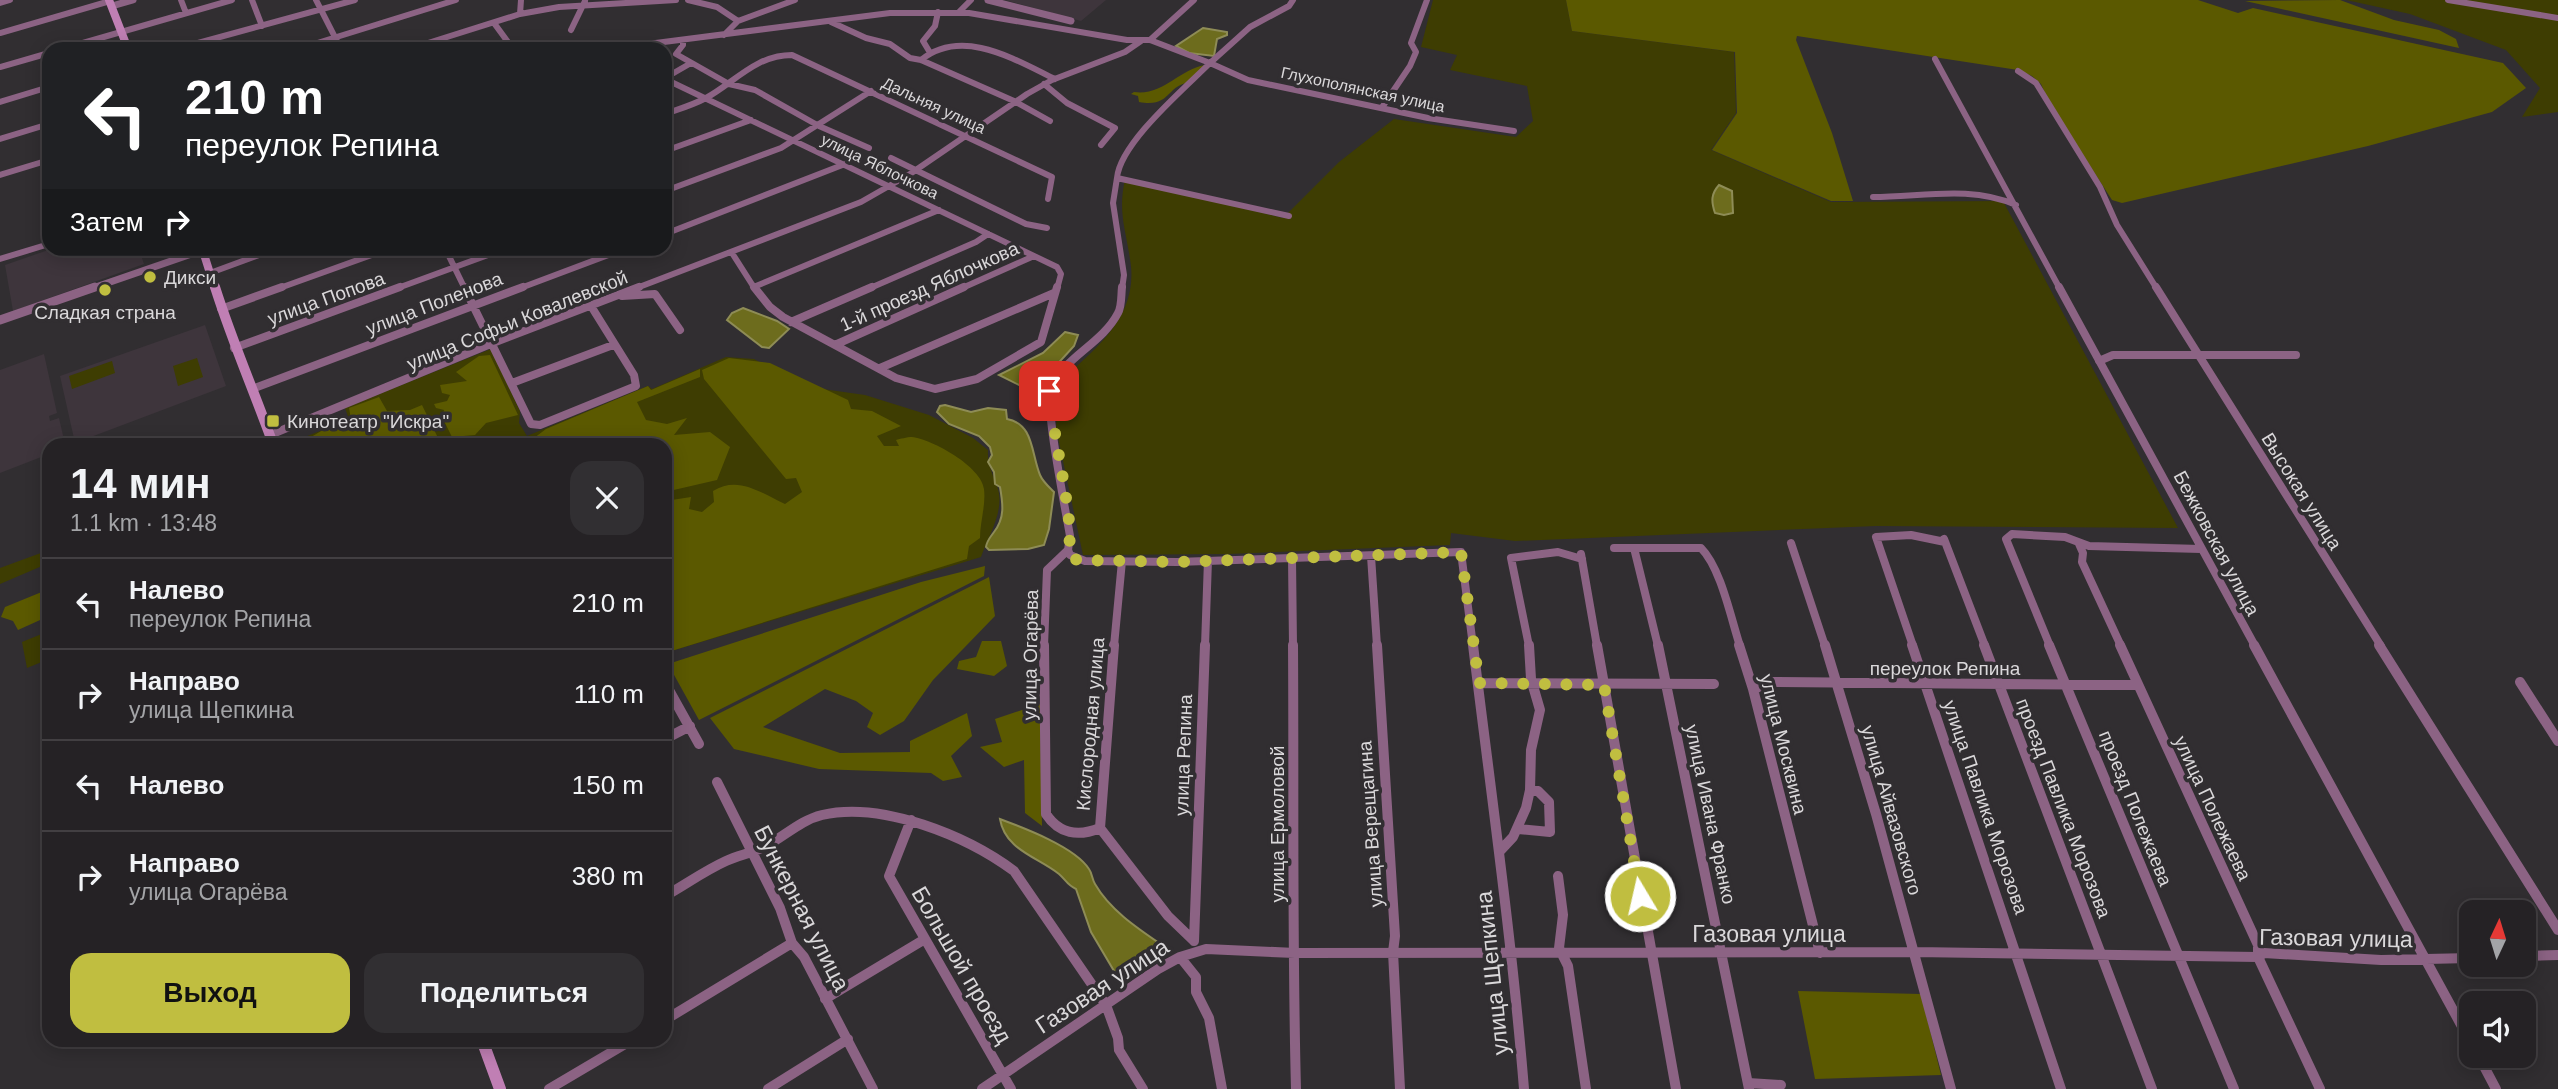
<!DOCTYPE html>
<html lang="ru">
<meta charset="utf-8">
<style>
:root{--surface:#252225;--page:#312f32;--text:#f1f3f6;--muted:#a3a4a7;--line:#423f42;--accent:#c0be40}
body{margin:0;font-family:Arial,sans-serif;background:var(--page);color:var(--text);height:100vh;display:flex;flex-direction:column;font-size:26px;white-space:nowrap}
*{box-sizing:border-box;margin:0}
p{font-size:23px;color:var(--muted)}
.icon{flex:none;width:38px;height:38px;fill:none;stroke:currentColor;stroke-width:2;stroke-linecap:round;stroke-linejoin:round}
.map{position:relative;flex:1;overflow:hidden}
.drawer{position:absolute;left:42px;top:438px;width:630px;height:609px;display:flex;flex-direction:column;background:var(--surface);border-radius:21px;box-shadow:0 4px 18px #0003,0 0 0 2px var(--line)}
.drawer>*{flex:none}
.guide{position:absolute;left:42px;top:42px;width:630px;height:214px;border-radius:21px;box-shadow:0 4px 18px #0003,0 0 0 2px var(--line);background:#202124;color:#fff;overflow:hidden}
.needle{width:46px;rotate:4deg}
.fabs{position:absolute;left:2459px;top:900px;display:grid;gap:14px}
.fabs a{display:grid;place-items:center;width:77px;height:77px;border-radius:14px;background:var(--surface);box-shadow:0 4px 18px #0003,0 0 0 2px var(--line);font-size:35px}
.pin{position:absolute;display:grid;place-items:center;width:60px;height:60px;color:#fff;margin:-30px;border-radius:14px;box-shadow:0 4px 10px #0006}
.me{position:absolute;width:77px;margin:-38px;rotate:351deg;stroke-linejoin:round;filter:drop-shadow(0 0 5px #0008)}
.turn{display:flex;align-items:center;gap:24px;height:147px;padding:0 28px;font-size:32px}
.turn .icon{width:91px;height:91px;stroke-width:2.5}
.turn b{display:block;font-size:49px;line-height:60px}
.then{display:flex;align-items:center;height:66px;padding:0 28px;background:#0003;gap:14px;font-size:26px}
.round{display:grid;place-items:center;flex:none;width:74px;height:74px;border-radius:21px;background:var(--page)}
.headline{display:flex;align-items:center;justify-content:space-between;height:119px;padding:0 28px}
h1{font-size:42px;font-weight:700;line-height:52px}
.button{display:flex;gap:14px;margin-top:auto;padding:14px 28px}
.button a{flex:1;height:80px;border-radius:21px;background:var(--accent);color:#111;font-size:28px;font-weight:700;line-height:80px;text-align:center}
.button a+a{background:var(--page);color:var(--text)}
ul{padding:0;list-style:none}
li{display:flex;align-items:center;gap:21px;height:91px;padding:0 28px;border-top:2px solid var(--line)}
li div{flex:1}
li b{display:block;font-size:26px}
li em{font-style:normal}
.map>svg:first-child{display:block}
.built{fill:#3e353c}
.green{fill:#3e3d02}
.forest{fill:#5b5900}
.water{fill:#6d6c1d;stroke:#8e8c56;stroke-width:2}
.lines{fill:none;stroke-linecap:round;stroke-linejoin:round}
.minor-far2{stroke:#8c6384;stroke-width:6}
.minor-far1{stroke:#8c6384;stroke-width:8}
.minor{stroke:#8c6384;stroke-width:10}
.tertiary-far1{stroke:#8c6384;stroke-width:7}
.tertiary{stroke:#8c6384;stroke-width:9}
.secondary-far2{stroke:#c07fb4;stroke-width:8}
.secondary-far1{stroke:#c07fb4;stroke-width:10}
.secondary{stroke:#c07fb4;stroke-width:12}
.route{stroke:#c0be40;stroke-width:12;stroke-dasharray:0 21.6}
.poi-dot{fill:#c0be40;stroke:#312e31;stroke-width:2.5}
.labels{text-anchor:middle;stroke-width:7;stroke-linejoin:round;paint-order:stroke}
.far-street-label{font-size:16px;fill:#dad8da;stroke:#312e31}
.poi-label{font-size:19px;fill:#dad8da;stroke:#312e31;text-anchor:start}
.street-label{font-size:19px;fill:#dad8da;stroke:#312e31}
.near-street-label{font-size:23px;fill:#dad8da;stroke:#312e31}
</style>
<div class="map">
<svg width="2558" height="1089" viewBox="0 0 2558 1089">
<rect width="100%" height="100%" fill="#312e31"/>
<path class="built" d="M1005,0H1106L1081,21Z
M54,248L139,249L144,264L13,311L5,265Z
M205,325L226,386L75,443L60,376Z
M44,354L57,413L49,416L50,421L59,418L65,444H49V454L0,473V370Z"/>
<path class="green" d="M1433,0H1566L1572,31L1734,52L1736,113L1711,150L1831,202L2003,201L2178,528L1876,526L1515,541L1451,533L1450,545L1228,554L1083,555L1056,428L1059,382C1097,348 1140,315 1130,259C1125,226 1118,212 1125,179L1283,218L1339,162L1394,119L1516,137L1533,121L1527,86L1450,70L1457,55L1421,47Z
M2346,0H2558V112L2522,117L2540,88L2506,50L2410,14Z
M491,349L520,411L519,423L527,436L648,386L652,389L726,357L754,359L801,386L865,395L929,415L973,438L988,450C987,464 993,475 997,486C1006,510 988,536 981,557L665,653V444H288L349,419L345,408Z
M197,358L203,377L178,386L173,366Z
M112,361L115,373L72,389L69,376Z
M49,550V563L0,584V568Z
M49,631V659L27,668L22,642Z"/>
<path class="forest" d="M1566,0H2198L2238,13L2253,8L2503,63L2526,88L2492,112L2368,146L2122,203L2112,200L2050,104L2041,84L2032,76L2018,70L1797,36L1796,40L1832,133L1853,201H1831L1712,150L1737,113L1735,52L1572,31Z
M2340,0L2394,20L2439,30L2456,39L2459,48L2245,1Z
M1205,65L1191,82C1165,85 1172,108 1139,102L1138,96L1131,94L1134,92C1163,96 1178,70 1205,65Z
M490,355L518,415L486,423L475,435L452,437L442,417L444,410L436,408L434,404L447,401L450,395L442,393L440,385L467,381L456,372L479,356Z
M729,358L770,363L848,400L851,409L872,411L901,426L877,436L884,446H899L896,440C900,439 907,437 912,437C932,439 982,467 984,489C986,505 980,522 980,538L969,546L967,559L665,653V501L691,497L689,509L702,512L714,502L713,491C738,475 761,493 785,504L802,492L796,478L786,479L704,379L702,370Z
M700,369V377L637,402L646,420L667,424L687,418L674,435L710,432L730,447L717,480L665,492V444H526L546,429L648,386L651,390Z
M379,397L387,411L410,410L422,405L440,442L299,444L323,430L351,419L349,408Z
M985,566L984,576L699,720L668,664L921,582Z
M989,577L995,616L933,680L904,721L880,735L867,727L873,713L856,701L825,689L763,727L840,753L910,752V741L967,713L972,736L951,756L962,777L943,781L931,773L819,769L734,749L710,718Z
M49,589V616L18,630L13,621L1,617L5,607Z
M982,641H1001L1007,666L994,676L957,669L959,661L976,657Z
M1040,704L1042,826L1025,813L1024,760L1004,767L980,747L1002,742L995,719Z
M1798,991L1921,994L1941,1075L1815,1079Z"/>
<path class="water" d="M1203,28L1227,32V35L1217,39L1214,56L1189,53L1176,46Z
M1719,185L1732,191L1733,213L1724,215L1715,213C1711,201 1711,194 1719,185Z
M743,308L777,321L789,329L769,348L762,347L727,320L732,313Z
M1065,332L1078,335L1074,346L1041,382L1019,385L999,375L1043,353Z
M945,405L971,412L988,408L1006,410L1007,419C1034,424 1031,453 1040,475C1043,482 1049,487 1054,492L1049,529L1044,545L1028,549L989,550L986,547C987,540 990,538 994,532C1005,518 1003,504 1000,487L995,484L994,472L988,462L992,455L990,447L979,436L949,424L937,412L940,406Z
M1000,819C1024,828 1075,847 1089,869C1092,873 1092,879 1095,884C1110,910 1137,928 1162,945L1141,968L1117,976L1091,932L1076,889C1067,885 1066,880 1059,874C1038,857 1005,850 1000,819Z"/>
<g class="lines">
<path class="minor-far2" d="M181,0L186,13
M252,0L262,26
M316,0L341,49
M688,0L717,7L738,21
M1293,0L1289,6L1250,27L1210,63L1248,80L1428,118L1514,131
M2448,0L2558,18
M0,3L10,0
M959,12L971,0
M520,14L559,7L676,0
M831,22L866,38L890,44L910,58L921,60L1014,101L1050,121
M494,23L513,49
M571,30L585,1
M0,33L110,1
M724,35L738,21L795,0
M683,40V45L676,54L729,84L755,90L819,126L869,148
M1150,40L1194,0
M62,49L232,0
M176,49L355,0
M298,49L456,0
M409,49L520,14L521,0
M609,49L890,13H969L1127,40H1150L1210,63C1184,89 1120,143 1117,178L1289,216
M929,51L923,41L935,26L938,12
M1935,59L2060,289
M921,60C962,27 1014,59 1055,79
M0,67L49,53
M2018,71L2036,83L2100,187L2117,225L2157,289
M665,78L691,63
M665,79L1057,267L1061,274L1057,289
M1044,84L1067,103L1115,128L1101,145
M0,102L49,87
M1383,106L1410,66L1416,52L1411,43L1427,0
M665,114C679,109 693,105 706,98C735,82 756,55 792,55L1052,177L1048,199
M0,139L49,124
M665,151L751,120
M891,158L1026,224L1047,228
M0,175L49,160
M1117,178L1113,203L1124,275L1122,289
M665,191L781,148L871,91
M1873,197C1922,197 1970,185 2016,205
M665,234L845,164
M445,248L465,289
M732,253L755,289
M0,259L49,244
M210,273L278,248
M756,286L939,210
M277,289L391,248
M395,289L507,248
M518,289L627,248
M634,289L861,202L910,174L1027,94L1052,80L1125,52L1141,41
M868,289L976,242L988,234
M960,289L1034,256"/>
<path class="minor-far1" d="M464,287L531,424L540,425L636,386L634,375L591,306
M754,287L770,307L783,317L896,378L935,389L977,379L1041,342L1057,287
M2059,287L2255,646
M2156,287L2381,646
M622,296L655,294L680,330
M221,309L282,287
M791,322L872,287
M837,344L964,287
M234,348L400,287
M2099,361L2113,355H2296
M880,368L1054,293
M512,383L613,345
M252,389L523,287
M270,435L493,343L639,287
M1944,539L1985,646
M1791,543L1825,646
M2079,544L2083,553L2082,562L2121,646
M1614,548H1701C1721,568 1731,619 1740,646
M1634,548L1658,646
M1068,550L1070,555L1085,561L1177,562L1461,552L1473,646
M1581,554L1597,646
M1371,556L1377,646
M1292,558L1293,646
M1044,646L1047,570L1068,550L1070,536C1066,512 1044,404 1051,388C1064,357 1102,344 1118,313C1122,306 1121,295 1122,287
M1114,646L1122,561
M1205,646L1208,560
M1529,646L1511,558L1558,552L1582,559
M1913,646L1876,537L1911,535L1945,542
M2050,646L2006,539L2012,534L2065,537L2089,546L2201,549"/>
<path class="minor" d="M1044,645L1046,814C1059,834 1078,837 1100,828
M1114,645L1100,828L1168,916L1194,941
M1293,645C1294,793 1292,941 1296,1089
M1377,645L1395,936L1393,952L1400,1089
M1473,645C1491,793 1512,940 1524,1089
M1597,645L1676,1089
M1658,645L1749,1089
M1739,645L1753,689L1820,953
M1825,645L1876,814L1951,1089
M1912,645L2061,1089
M1984,645L2152,1089
M2049,645L2234,1089
M2120,645L2258,945V957L2320,1089
M2254,645L2471,1043
M2379,645L2558,930
M2520,682L2558,741
M665,683L699,744
M1479,683L1714,684
M1753,689L1774,682L2137,685
M665,739L690,726
M717,782L780,908L792,943L804,957L873,1089
M911,820L889,876L1011,1089
M1518,829L1550,832L1549,802L1538,791L1530,790
M1499,852L1513,837L1526,808L1530,790L1531,750L1540,710L1531,679L1529,645
M1558,876L1563,915L1559,948L1568,966L1586,1089
M665,896C685,885 704,871 726,861C739,855 753,853 766,846C785,836 801,820 822,815C882,801 967,836 1014,871L1106,1005L1118,1038L1119,1050L1143,1089
M1194,941L1205,645
M2524,956L2558,955
M1180,957L1196,977V992L1209,1018L1222,1089
M825,999L925,939
M665,1020L792,943
M2478,1055L2496,1089
M1748,1083L1781,1085
M549,1089L632,1040
M768,1089L848,1039
M982,1089L1158,969L1180,957L1206,949L1295,953L1915,952L2258,957L2264,953L2381,960L2471,958"/>
<path class="tertiary-far1" d="M988,0L1071,21
M112,6L133,0
M90,289L203,250"/>
<path class="tertiary" d="M0,320L95,287"/>
<path class="secondary-far2" d="M109,0L128,49
M202,248L215,289"/>
<path class="secondary-far1" d="M215,287C232,341 254,391 273,444"/>
<path class="secondary" d="M482,1040L500,1089"/>
</g>
<g class="lines">
<path class="route" d="M1049,391C1054,438 1066,484 1070,531C1071,544 1064,552 1077,560L1177,562L1461,552L1479,683L1604,685L1640,896"/>
</g>
<g class="poi-dot">
<circle cx="150" cy="277" r="7"/>
<circle cx="105" cy="290" r="7"/>
<rect x="266" y="414" width="14" height="14" rx="3.5"/>
</g>
<g class="labels">
<g class="far-street-label">
<text transform="translate(1363 89) rotate(12)" y="6">Глухополянская улица</text>
<text transform="translate(934 105) rotate(25)" y="6">Дальняя улица</text>
<text transform="translate(880 166) rotate(26)" y="6">улица Яблочкова</text>
</g>
<g class="poi-label">
<text x="164" y="284">Дикси</text>
<text x="105" y="319" text-anchor="middle">Сладкая страна</text>
<text x="287" y="428">Кинотеатр "Искра"</text>
</g>
<g class="street-label">
<text transform="translate(929 286) rotate(-24)" y="7">1-й проезд Яблочкова</text>
<text transform="translate(326 298) rotate(-20)" y="7">улица Попова</text>
<text transform="translate(434 303) rotate(-21)" y="7">улица Поленова</text>
<text transform="translate(517 320) rotate(-22)" y="7">улица Софьи Ковалевской</text>
<text transform="translate(2302 491) rotate(58)" y="7">Высокая улица</text>
<text transform="translate(2217 543) rotate(62)" y="7">Бежковская улица</text>
<text transform="translate(1030 655) rotate(-89)" y="7">улица Огарёва</text>
<text x="1945" y="675">переулок Репина</text>
<text transform="translate(1090 724) rotate(-85)" y="7">Кислородная улица</text>
<text transform="translate(1784 744) rotate(76)" y="7">улица Москвина</text>
<text transform="translate(1183 755) rotate(-88)" y="7">улица Репина</text>
<text transform="translate(1986 807) rotate(71)" y="7">улица Павлика Морозова</text>
<text transform="translate(2064 808) rotate(69)" y="7">проезд Павлика Морозова</text>
<text transform="translate(2136 808) rotate(68)" y="7">проезд Полежаева</text>
<text transform="translate(2213 808) rotate(65)" y="7">улица Полежаева</text>
<text transform="translate(1892 810) rotate(74)" y="7">улица Айвазовского</text>
<text transform="translate(1711 814) rotate(78)" y="7">улица Ивана Франко</text>
<text transform="translate(1277 824) rotate(-90)" y="7">улица Ермоловой</text>
<text transform="translate(1370 824) rotate(-94)" y="7">улица Верещагина</text>
</g>
<g class="near-street-label">
<text transform="translate(802 908) rotate(63)" y="8">Бункерная улица</text>
<text x="1769" y="942">Газовая улица</text>
<text transform="translate(2336 938) rotate(1)" y="8">Газовая улица</text>
<text transform="translate(962 965) rotate(60)" y="8">Большой проезд</text>
<text transform="translate(1492 973) rotate(-96)" y="8">улица Щепкина</text>
<text transform="translate(1102 986) rotate(-33)" y="8">Газовая улица</text>
</g>
</g>
</svg>
<div class="fabs">
<a><svg class="needle" viewBox="-14 -14 28 28"><path d="M0-13l5 13h-10z" fill="#e53935"/><path d="M0 13l5-13h-10z" fill="#a3a4a7"/></svg></a>
<a><svg class="icon" aria-label="sound" viewBox="0 0 24 24"><path d="M4 9h4l5-4v14l-5-4H4zM17 9q2 3 0 6"/></svg></a>
</div>
<div class="pin" style="left:1049px;top:391px;background:#d93025"><svg class="icon" aria-label="arrive" viewBox="0 0 24 24"><path d="M6 21V4h12l-3 4 3 4H6"/></svg></div>
<svg class="me" style="left:1640px;top:896px" viewBox="-20 -20 40 40"><circle r="17" fill="#c0be40" stroke="#fff" stroke-width="3"/><path d="M0-11L8 9 0 5-8 9z" fill="#fff"/></svg>
<div class="guide">
<div class="turn"><svg class="icon" aria-label="left" viewBox="0 0 24 24"><path d="M17 20v-9H6M10 6l-5 5 5 5"/></svg><div><b>210 m</b>переулок Репина</div></div>
<div class="then">Затем<svg class="icon" aria-label="right" viewBox="0 0 24 24"><path d="M7 20v-9h11M14 6l5 5-5 5"/></svg></div>
</div>
<section class="drawer">
<div class="headline"><div><h1>14 мин</h1><p>1.1 km · 13:48</p></div><a class="round"><svg class="icon" aria-label="close" viewBox="0 0 24 24"><path d="M6 6l12 12M18 6L6 18"/></svg></a></div>
<ul>
<li><svg class="icon" aria-label="left" viewBox="0 0 24 24"><path d="M17 20v-9H6M10 6l-5 5 5 5"/></svg><div><b>Налево</b><p>переулок Репина</p></div><em>210 m</em></li>
<li><svg class="icon" aria-label="right" viewBox="0 0 24 24"><path d="M7 20v-9h11M14 6l5 5-5 5"/></svg><div><b>Направо</b><p>улица Щепкина</p></div><em>110 m</em></li>
<li><svg class="icon" aria-label="left" viewBox="0 0 24 24"><path d="M17 20v-9H6M10 6l-5 5 5 5"/></svg><div><b>Налево</b></div><em>150 m</em></li>
<li><svg class="icon" aria-label="right" viewBox="0 0 24 24"><path d="M7 20v-9h11M14 6l5 5-5 5"/></svg><div><b>Направо</b><p>улица Огарёва</p></div><em>380 m</em></li>
</ul>
<div class="button"><a>Выход</a><a>Поделиться</a></div>
</section>
</div>
